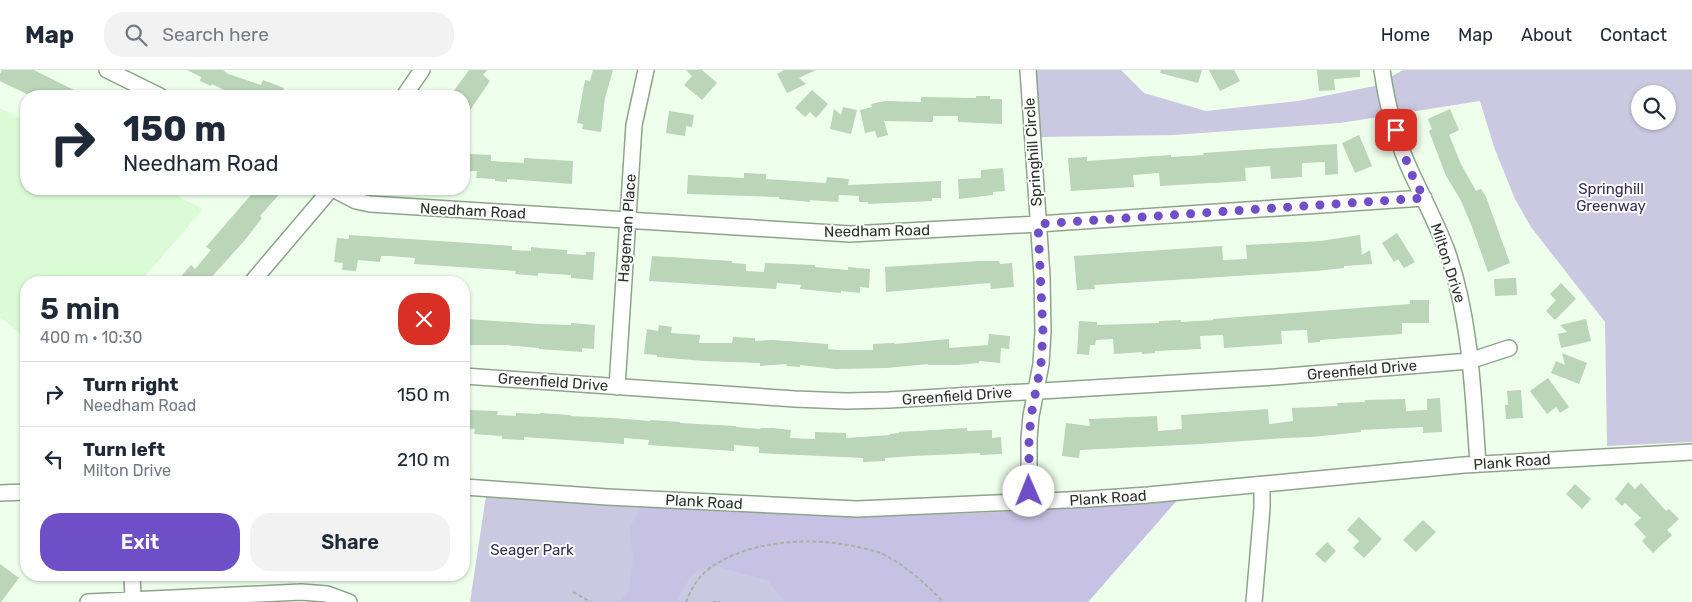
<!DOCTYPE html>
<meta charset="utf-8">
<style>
:root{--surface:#fff;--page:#f2f2f3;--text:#1f2937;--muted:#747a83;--line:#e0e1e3;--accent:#6e4fc8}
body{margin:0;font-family:Rubik,sans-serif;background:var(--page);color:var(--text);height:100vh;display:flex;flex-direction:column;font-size:19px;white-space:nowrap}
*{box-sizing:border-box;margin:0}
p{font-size:16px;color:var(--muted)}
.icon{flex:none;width:28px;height:28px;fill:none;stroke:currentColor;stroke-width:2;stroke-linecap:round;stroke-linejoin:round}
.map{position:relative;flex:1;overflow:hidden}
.panel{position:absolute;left:20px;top:206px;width:450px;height:305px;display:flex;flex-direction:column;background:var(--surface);border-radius:20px;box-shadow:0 1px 4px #0004}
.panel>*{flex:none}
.top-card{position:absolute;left:20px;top:20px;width:450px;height:105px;border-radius:20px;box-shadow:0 1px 4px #0004;background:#fff;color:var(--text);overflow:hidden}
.tools{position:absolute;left:1631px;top:15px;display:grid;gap:10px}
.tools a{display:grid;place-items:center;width:45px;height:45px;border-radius:50%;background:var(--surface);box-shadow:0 1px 4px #0004;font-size:25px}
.pin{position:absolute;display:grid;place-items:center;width:42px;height:42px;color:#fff;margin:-21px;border-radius:10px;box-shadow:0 2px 8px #0006}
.me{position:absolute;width:55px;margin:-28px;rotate:359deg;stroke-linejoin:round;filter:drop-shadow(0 0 4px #0008)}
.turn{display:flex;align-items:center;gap:18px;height:105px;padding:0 20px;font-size:22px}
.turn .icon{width:65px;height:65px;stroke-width:2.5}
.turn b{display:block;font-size:35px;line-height:42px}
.round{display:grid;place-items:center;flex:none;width:52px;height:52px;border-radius:20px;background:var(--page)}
.summary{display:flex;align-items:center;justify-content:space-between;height:85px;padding:0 20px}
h1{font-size:30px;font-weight:600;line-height:38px}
.primary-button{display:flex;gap:10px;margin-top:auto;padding:10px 20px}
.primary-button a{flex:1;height:58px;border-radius:20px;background:var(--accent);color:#fff;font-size:20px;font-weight:600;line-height:58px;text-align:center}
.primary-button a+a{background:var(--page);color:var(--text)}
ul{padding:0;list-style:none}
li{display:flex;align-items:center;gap:15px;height:65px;padding:0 20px;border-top:1px solid var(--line)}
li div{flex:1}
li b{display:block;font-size:19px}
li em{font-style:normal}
header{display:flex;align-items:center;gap:30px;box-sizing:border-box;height:70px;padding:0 25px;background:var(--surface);border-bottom:1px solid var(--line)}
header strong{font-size:24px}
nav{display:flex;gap:28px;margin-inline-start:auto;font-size:18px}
.search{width:350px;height:45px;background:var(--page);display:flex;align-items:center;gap:12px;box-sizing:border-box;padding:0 18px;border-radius:20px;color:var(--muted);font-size:19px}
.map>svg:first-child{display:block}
.built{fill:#dbfbd7}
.green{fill:#cbc8e1;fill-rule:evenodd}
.forest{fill:#c7c2e4}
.building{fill:#bad5b7}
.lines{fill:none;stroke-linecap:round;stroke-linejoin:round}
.minor-casing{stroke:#8ca589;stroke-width:18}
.path{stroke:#a6b4a4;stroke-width:2;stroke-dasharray:4 2.5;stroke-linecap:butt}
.minor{stroke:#fff;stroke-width:15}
.route{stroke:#6e4fc8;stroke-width:9;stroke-dasharray:0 16.2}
.labels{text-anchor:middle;stroke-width:4;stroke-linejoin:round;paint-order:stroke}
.street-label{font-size:15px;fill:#293428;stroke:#fff}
.park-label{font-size:15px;fill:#362d5a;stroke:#fff}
</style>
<header>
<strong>Map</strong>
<div class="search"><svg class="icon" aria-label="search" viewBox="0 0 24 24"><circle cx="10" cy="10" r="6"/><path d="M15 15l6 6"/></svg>Search here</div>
<nav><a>Home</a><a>Map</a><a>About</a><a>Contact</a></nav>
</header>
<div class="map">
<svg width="1692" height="532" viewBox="0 0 1692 532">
<rect width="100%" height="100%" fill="#eeffec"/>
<path class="built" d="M0,38L26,51V119H163L203,139L140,212H26V268L0,247Z"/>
<path class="green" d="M1036,0H1121L1144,23L1206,41L1298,31L1375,16L1403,0H1692V372L1607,376L1605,252L1531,157L1515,129L1494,77L1480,31L1340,53L1173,65L1040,67ZM1640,24H1668V51H1640Z
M486,426C613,433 741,444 868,445C972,446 1075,438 1178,429L1088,532H470Z"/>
<path class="forest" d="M1178,429L1088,532H785L767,510L718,497L699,500L691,506L676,532H620L629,521L633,490L630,463L631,455L642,434C745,441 848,448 952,444C1027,442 1103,436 1178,429Z"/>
<path class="building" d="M2,0H34L86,26H31L0,11V4Z
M187,0H223L228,4L261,15L263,10L284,18L281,26H236L212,14L211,16L200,11L201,7Z
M469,0H487L483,5L490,11L464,49V26H450Z
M593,0H613L605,28L601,62L582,59L583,54L577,53L585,10L590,11Z
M686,0H702L717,13L702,30L684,15L692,6Z
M784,0H816L799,8L806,14L787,23L777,4Z
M1161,0H1202L1198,13L1160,3Z
M1209,0H1234L1240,11L1220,21Z
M1317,0H1360V7L1334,9L1335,20L1319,21Z
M812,20L828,34L816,48L810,42L805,47L795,38Z
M976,26H990V29H1002V54L958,52V46H933V52L884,51L888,65L877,68L875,61L865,63L860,40L872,37L871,34L885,31L921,32V27L976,28Z
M843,37L857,40L851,64L830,59L834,39L841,45Z
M1450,39L1459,60L1449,65L1461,94L1476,121L1481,119L1486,127L1510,193L1488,202L1471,154L1460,129L1446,106L1429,61L1432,59L1428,49Z
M669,41L694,45L692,57L686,56L685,66L666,63Z
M1359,65L1372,96L1355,103L1342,73Z
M1337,74L1338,104L1325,105V92L1302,93V107L1271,109L1270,96L1245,98L1246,111L1160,116L1159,103L1133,105L1134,117L1071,121L1068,88L1087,87V91L1171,85V87L1204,85L1203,83Z
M469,84L491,85V91L524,93V88L573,91L572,114L507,109V112L495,111V109L476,108L477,101H468Z
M1003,98L1005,121L993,122V125L959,129L958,109L981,108V100Z
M744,103L766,104V109L826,113L827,107L849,109L848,115L941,111V128H932V131L868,134V132H859V126L839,125L838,132L810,130V132L779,129V127L687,124L688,105L744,108Z
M256,119H284L260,146L262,148L245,170L207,212H176L191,195L195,199L211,180L206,177Z
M1397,163L1415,192L1404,198L1398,189L1394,192L1382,173Z
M349,165L484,174L512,176V180L531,181V177L540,178L567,180V184L586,185V182H595L593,210L571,208V205L538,203V206L515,204L516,201L414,194L415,188L390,186H381L380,192L358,190L356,201L342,200L343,193L334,192L337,168L349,169Z
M1360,165L1362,185L1370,180L1372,194L1344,196V198L1316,201L1094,215L1095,219L1077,220L1074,186L1222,176L1223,190L1247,189L1246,175L1320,171Z
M652,186L732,191V193L746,194V201L764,202L765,193L815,195V197L848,200V197L870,199L869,218L860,217V223L841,221V223L800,219L801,215L777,213L776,219L649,211Z
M979,191H999L1000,194L1012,193L1014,217L991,219L990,213L886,222L885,197Z
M1516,208L1517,225L1495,226L1494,209Z
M1561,213L1576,229L1555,250L1546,241L1556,230L1550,224Z
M1410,230H1429V253H1402V264L1320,270V272L1308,273L1307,260L1281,261L1282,274L1224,278L1223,265L1200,266L1201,279L1155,281V283L1142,284V282L1114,284L1113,269L1096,270L1095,275H1090L1089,285L1077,284L1079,251L1097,252V255L1159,253V251L1181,250V252L1213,250V249L1410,234Z
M467,249L540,254L571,255V253L595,255L594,279L582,278V282L539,279V278L506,275H466L464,273V255H467Z
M1586,249L1591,271L1561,278L1558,264L1567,262L1560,255Z
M659,255L672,257L671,263L700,265L699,273H732L733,267L755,268V271L773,270L828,274V279L838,280H873V274L894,273L895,274L949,269V278L988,275L989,264L1010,266L1009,279L1001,278L1000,293L979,291V293L957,295H928V294L887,298L836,299L800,295V297L786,296L787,294L760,296V293L704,291L657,287V285L644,284L647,259L658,261Z
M1562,283L1587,293L1579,314L1551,303L1556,291L1565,295Z
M1548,308L1569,337L1560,343L1556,337L1547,344L1530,321Z
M1521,320L1523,348L1506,349L1505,335H1508L1507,321Z
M1440,328L1442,362L1423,363V357L1361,360V362L1312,367L1285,368L1201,374L1080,380L1079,388L1062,386L1066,353L1090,356L1089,349L1157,346L1158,361L1182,359L1181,345L1268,339L1269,354L1293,351L1292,338L1338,336L1337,333L1365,332V330L1405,329L1406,341L1427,340V329Z
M464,340L498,341L497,345L516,346V343L540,344V343L571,345L570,346L613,348L650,351V350L680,352V353L736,356V357L760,359L761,358H773L791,360L790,368L815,369V362L846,363V368L890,365V364L899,363V362L967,358V361L992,360V368L1001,367L1002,384L980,385V383L913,386L885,388V391L863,392V388L759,383V377L734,375V381L648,375L649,370L624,368V374L524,367V370L502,369V366L474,364L475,359L464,358Z
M1628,412L1635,419L1641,413L1666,441L1669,439L1679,449L1667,460L1672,465L1653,483L1642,471L1646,467L1634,454L1641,448L1625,433L1622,436L1615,429Z
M1575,414L1591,429L1582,439L1566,424Z
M1359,447L1382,469L1364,488L1353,478L1359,471L1347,460Z
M1423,450L1436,462L1416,482L1403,470Z
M1327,472L1336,481L1325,493L1315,484Z
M0,494L19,508L1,532H0Z"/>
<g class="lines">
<g class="minor-casing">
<path id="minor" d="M107,0L160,26
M1028,0L1042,206L1043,262L1041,294L1031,346L1029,369V432
M1382,0C1387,35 1396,70 1411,102C1423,128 1437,154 1447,181C1471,249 1473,323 1478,394
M404,26L422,0
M333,119L356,131L370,134L850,164L1038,154L1424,128
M252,212L331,119
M464,306L795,329L846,331L889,330L1275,307L1469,291L1509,278
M617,317L634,55L646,0
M464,417L607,427L857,439L1089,429L1148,425L1464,395L1692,382
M0,423L26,422
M132,505L133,529
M88,532L301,522L327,524L349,532
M1254,532L1262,438V415"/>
</g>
<path class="path" d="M573,522L591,532
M686,532C691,518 700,504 713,496C758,466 830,466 880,483C899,490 930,517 943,532
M712,532H720"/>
<use href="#minor" class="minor"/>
</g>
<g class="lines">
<path class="route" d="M1029,421V370L1031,346L1041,294L1043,262L1038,154L1424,128L1410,101L1396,60"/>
</g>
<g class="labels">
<g class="street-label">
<text transform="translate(1033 82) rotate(-94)" y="5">Springhill Circle</text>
<text transform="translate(473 141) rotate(3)" y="5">Needham Road</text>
<text transform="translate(627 158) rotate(-86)" y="5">Hageman Place</text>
<text transform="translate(877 161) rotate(-1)" y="5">Needham Road</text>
<text transform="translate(1448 193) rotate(72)" y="5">Milton Drive</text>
<text transform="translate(1362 300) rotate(-5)" y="5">Greenfield Drive</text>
<text transform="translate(553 312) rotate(4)" y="5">Greenfield Drive</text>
<text transform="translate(957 326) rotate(-4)" y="5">Greenfield Drive</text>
<text transform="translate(1512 392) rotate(-4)" y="5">Plank Road</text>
<text transform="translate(1108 428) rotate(-4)" y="5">Plank Road</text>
<text transform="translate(704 432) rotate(3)" y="5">Plank Road</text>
</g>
<g class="park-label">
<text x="1611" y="124">Springhill<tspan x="1611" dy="17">Greenway</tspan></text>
<text x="532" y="485">Seager Park</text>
</g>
</g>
</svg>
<div class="tools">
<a><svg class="icon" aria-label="search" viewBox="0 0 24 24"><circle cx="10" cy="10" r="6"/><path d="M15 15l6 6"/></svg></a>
</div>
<div class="pin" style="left:1396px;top:60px;background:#d93025"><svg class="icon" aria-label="arrive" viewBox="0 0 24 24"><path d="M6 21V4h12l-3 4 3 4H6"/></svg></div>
<svg class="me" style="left:1029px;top:421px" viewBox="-20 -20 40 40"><circle r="19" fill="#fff"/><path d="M0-13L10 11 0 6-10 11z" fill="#6e4fc8"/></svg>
<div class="top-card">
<div class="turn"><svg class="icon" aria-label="right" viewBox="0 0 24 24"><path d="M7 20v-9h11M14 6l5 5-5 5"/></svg><div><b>150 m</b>Needham Road</div></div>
</div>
<section class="panel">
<div class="summary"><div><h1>5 min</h1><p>400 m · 10:30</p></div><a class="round" style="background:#d93025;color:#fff"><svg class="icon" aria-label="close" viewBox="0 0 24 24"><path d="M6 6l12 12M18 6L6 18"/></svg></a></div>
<ul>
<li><svg class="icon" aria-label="right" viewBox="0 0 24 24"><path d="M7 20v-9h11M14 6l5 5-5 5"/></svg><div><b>Turn right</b><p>Needham Road</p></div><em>150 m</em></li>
<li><svg class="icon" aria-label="left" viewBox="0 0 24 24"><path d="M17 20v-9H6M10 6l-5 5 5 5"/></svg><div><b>Turn left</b><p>Milton Drive</p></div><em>210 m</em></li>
</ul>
<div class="primary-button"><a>Exit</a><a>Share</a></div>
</section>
</div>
